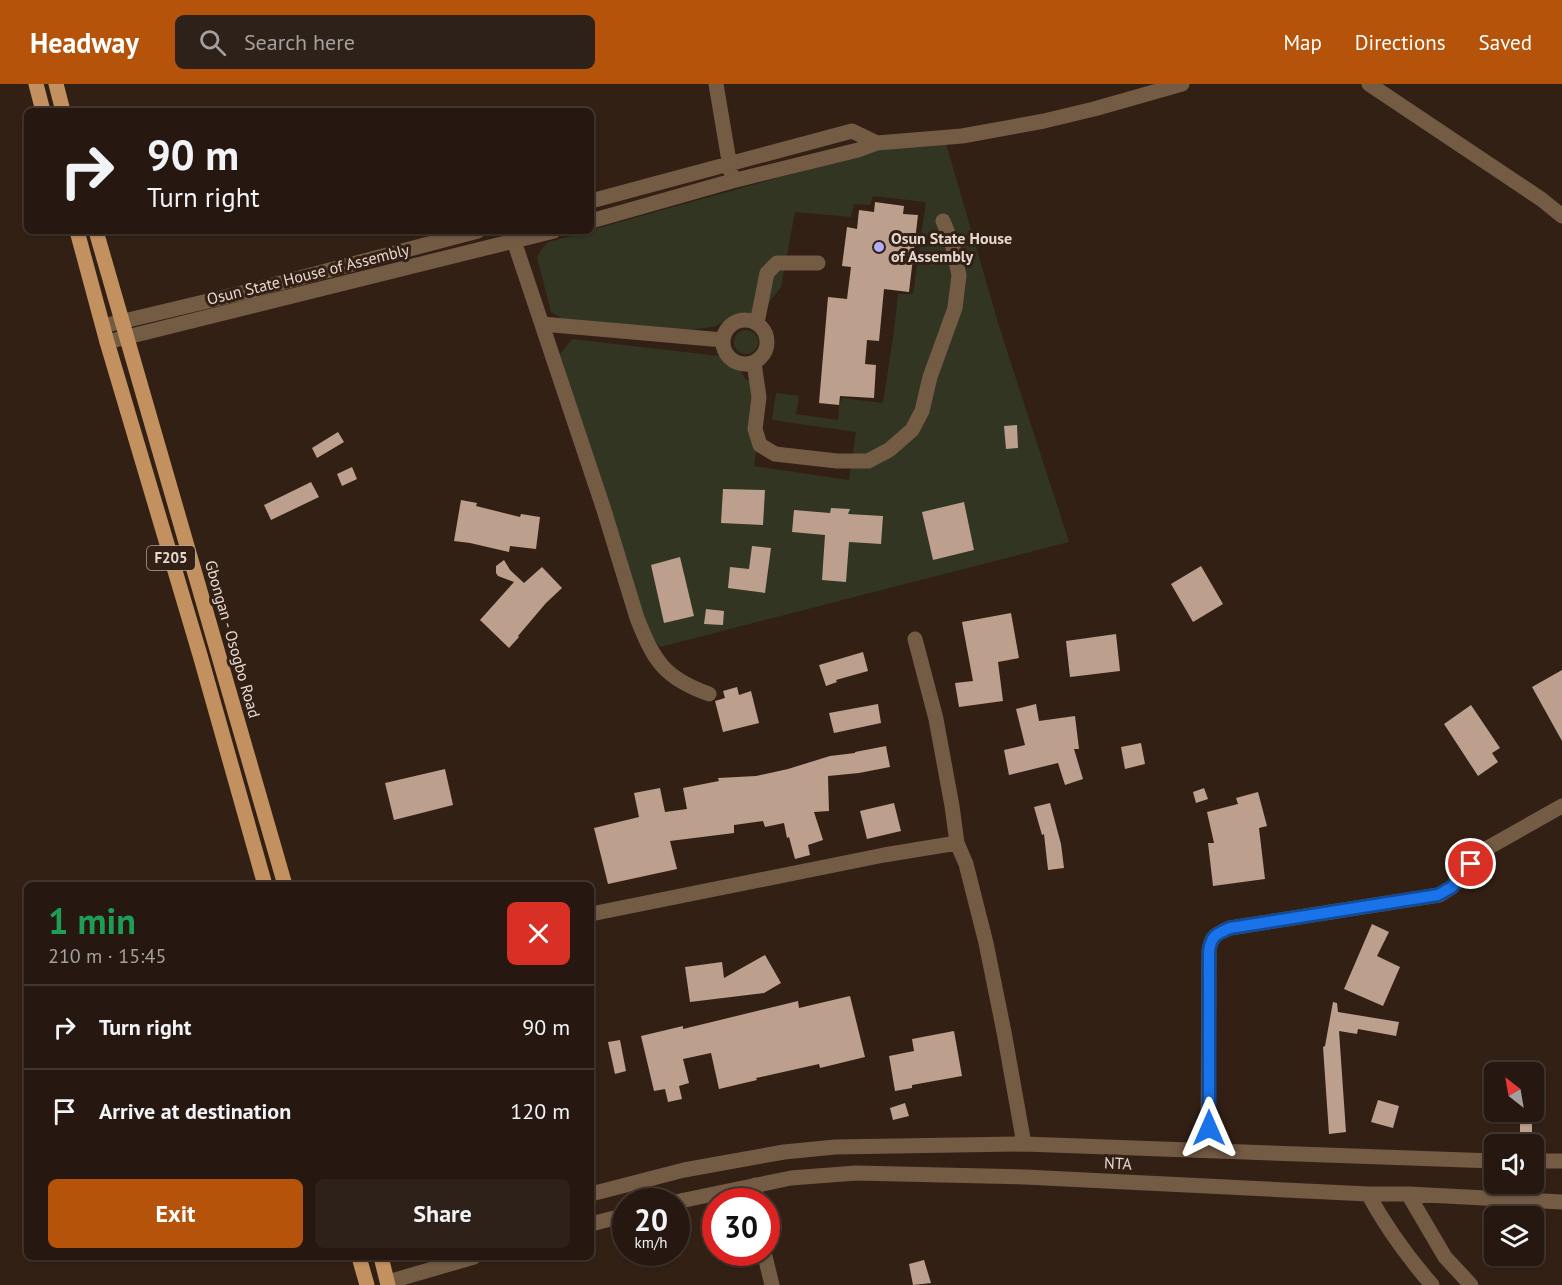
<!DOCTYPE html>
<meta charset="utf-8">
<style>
:root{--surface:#261810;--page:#2e2119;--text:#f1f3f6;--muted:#a4a09f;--line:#423730;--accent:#b45309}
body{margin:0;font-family:"PT Sans",sans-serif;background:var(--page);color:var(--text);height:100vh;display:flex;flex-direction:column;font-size:22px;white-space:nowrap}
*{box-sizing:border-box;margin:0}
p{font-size:20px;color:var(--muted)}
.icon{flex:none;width:33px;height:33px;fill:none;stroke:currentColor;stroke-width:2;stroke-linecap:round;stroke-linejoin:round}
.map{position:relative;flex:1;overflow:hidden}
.panel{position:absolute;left:24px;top:798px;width:570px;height:378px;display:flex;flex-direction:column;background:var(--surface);border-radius:9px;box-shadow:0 2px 4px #0004,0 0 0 2px var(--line)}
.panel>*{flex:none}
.guide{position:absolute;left:24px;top:24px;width:570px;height:126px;border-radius:9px;box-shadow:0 2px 4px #0004,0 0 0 2px var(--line);background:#261810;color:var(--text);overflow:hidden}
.needle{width:39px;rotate:329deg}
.fabs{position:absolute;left:1484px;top:978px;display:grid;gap:12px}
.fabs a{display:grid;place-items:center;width:60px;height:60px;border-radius:9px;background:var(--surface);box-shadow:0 2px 4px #0004,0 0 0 2px var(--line);font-size:30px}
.speed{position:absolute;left:612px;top:1104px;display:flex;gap:12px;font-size:30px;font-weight:700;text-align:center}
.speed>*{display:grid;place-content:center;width:78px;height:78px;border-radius:50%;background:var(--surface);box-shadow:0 2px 4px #0004,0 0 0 2px var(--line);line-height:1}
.speed small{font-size:15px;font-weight:400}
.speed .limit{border:9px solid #d22;background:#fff;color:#111}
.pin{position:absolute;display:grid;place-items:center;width:51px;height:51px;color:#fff;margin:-26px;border:3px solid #fff;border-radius:50%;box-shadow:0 2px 6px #0007}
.me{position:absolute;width:66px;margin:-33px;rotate:0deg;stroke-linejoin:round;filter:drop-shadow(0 0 4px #0008)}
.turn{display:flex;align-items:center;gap:21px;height:126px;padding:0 24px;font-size:27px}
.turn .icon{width:78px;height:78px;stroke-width:2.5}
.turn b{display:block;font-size:42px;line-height:51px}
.round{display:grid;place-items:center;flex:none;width:63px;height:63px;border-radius:9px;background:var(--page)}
.head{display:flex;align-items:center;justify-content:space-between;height:102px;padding:0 24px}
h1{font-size:36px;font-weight:600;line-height:45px;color:#1e9e55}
.button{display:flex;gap:12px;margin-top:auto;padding:12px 24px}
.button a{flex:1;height:69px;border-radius:9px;background:var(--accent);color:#fff;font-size:24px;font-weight:600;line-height:69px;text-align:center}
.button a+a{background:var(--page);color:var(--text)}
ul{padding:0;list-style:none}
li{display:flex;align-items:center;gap:18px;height:84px;padding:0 24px;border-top:2px solid var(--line)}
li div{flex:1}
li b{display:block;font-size:22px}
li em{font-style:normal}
header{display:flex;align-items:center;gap:36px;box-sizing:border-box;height:84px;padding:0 30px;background:var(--accent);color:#fff}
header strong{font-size:28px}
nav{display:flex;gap:33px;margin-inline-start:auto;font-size:21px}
.search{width:420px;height:54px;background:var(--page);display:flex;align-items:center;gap:15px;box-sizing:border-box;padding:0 21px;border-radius:9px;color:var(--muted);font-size:22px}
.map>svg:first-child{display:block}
.green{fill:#313522}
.building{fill:#bd9f8d}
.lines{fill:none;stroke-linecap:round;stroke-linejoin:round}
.minor{stroke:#735b44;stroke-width:15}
.major{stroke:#c2915f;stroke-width:15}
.route-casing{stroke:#114b97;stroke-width:15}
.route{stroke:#1a73e8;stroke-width:10}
.poi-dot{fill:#b2adf9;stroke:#332015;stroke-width:2}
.labels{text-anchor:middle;stroke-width:6;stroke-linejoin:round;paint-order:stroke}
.shield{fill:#332015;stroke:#b0a198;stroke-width:1.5}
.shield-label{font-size:15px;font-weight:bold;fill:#e5d8d0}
.poi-label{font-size:16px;font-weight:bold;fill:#e5d8d0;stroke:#332015;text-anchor:start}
.street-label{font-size:16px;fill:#e5d8d0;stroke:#332015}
</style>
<header>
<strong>Headway</strong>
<div class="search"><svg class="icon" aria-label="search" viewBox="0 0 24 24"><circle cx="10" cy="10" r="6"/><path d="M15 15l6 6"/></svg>Search here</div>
<nav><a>Map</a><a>Directions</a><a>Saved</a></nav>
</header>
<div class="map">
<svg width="1562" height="1201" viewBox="0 0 1562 1201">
<rect width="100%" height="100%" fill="#332015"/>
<path class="green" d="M945,56L999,242L1069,458L660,563L644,543L560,270L572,255L719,272L741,287L746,296L757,297L763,318L754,382L849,396L856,348L772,336L776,309L799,312L796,330L838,336L839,321L842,314L883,319L894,247L898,210H913L926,118L873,112L870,121L854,120L851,133L795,128L781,203L764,225L746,233L731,235L713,243L688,246L563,235L551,228L537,174L541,166L548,158L591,147V146L860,71L869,64Z
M734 258a12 12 0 1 1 24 0a12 12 0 1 1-24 0Z"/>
<path class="building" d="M875,118L904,122L903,130L918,131L909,208L884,205L879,257L867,256L865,280L876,281L874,314L840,312L839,321L819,319L828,213L847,215L851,183L842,182L847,143L857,145L859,126L874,128Z
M1017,341L1018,364L1006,365L1004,342Z
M338,348L344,358L317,374L312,364Z
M352,383L357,395L342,402L337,390Z
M311,398L319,413L271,436L264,421Z
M723,405L765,406L763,441L721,439Z
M461,416L477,419L476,422L520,433L521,430L540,433L536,465L510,462L509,468L470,459L454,457Z
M964,418L974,466L933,476L922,428Z
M831,424L850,425L848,430L883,432L881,460L849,458L846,498L822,496L825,451L792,448L794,426L830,429Z
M752,462L771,464L765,509L728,504L730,483L749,485Z
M680,473L694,532L664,539L651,481Z
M504,476L510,486L524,499L542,483L562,504L546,519L518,552L519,553L509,564L480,536L514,498L498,492L496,489V482Z
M1201,482L1223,520L1193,538L1171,500Z
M706,525L724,527L723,541L704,540Z
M1011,529L1019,574L998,578L1003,617L959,623L955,599L973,597L962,538Z
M1116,550L1120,587L1070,593L1066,557Z
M863,568L868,587L836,596L837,598L826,602L819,581Z
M1562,586V657L1532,603Z
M737,603L739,611L751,607L759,639L723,648L715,617L725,614L723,607Z
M878,620L881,639L834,649L829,629Z
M1036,620L1039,637L1075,632L1079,665H1074L1083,695L1065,701L1058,679L1009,691L1004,666L1025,661L1016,625Z
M1471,621L1500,664L1492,669L1498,678L1478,692L1444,640Z
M1141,659L1145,680L1125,685L1121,663Z
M886,662L890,683L859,689L828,692L829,727L814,728L823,756L808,761L810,771L795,775L789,753L787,754L784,739L765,743L763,737L734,741V749L670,757L677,785L608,800L594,744L639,733L634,709L660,704L665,728L687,725L683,704L719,697L718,694L756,692L788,685L830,672L855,669V668Z
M445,685L453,721L394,736L385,699Z
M1204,704L1208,715L1196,719L1193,708Z
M1258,708L1267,742L1259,744L1265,795L1213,802L1208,759H1214L1207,728L1238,720L1236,714Z
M894,719L901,747L867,755L860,727Z
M1050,719L1061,760L1064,784L1048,786L1044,750L1042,751L1034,723Z
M1372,840L1389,848L1377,872L1400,883L1383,922L1344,905Z
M765,871L781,899L764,909L690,918L685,883L722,878L724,894Z
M850,912L865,973L820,984L819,980L756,994L757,996L719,1005L711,969L683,975L689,999L679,1002L682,1015L668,1018L665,1005L654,1007L641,952L683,942V945L798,917L799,924Z
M1333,918L1337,919L1338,928L1399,938L1396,952L1358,945L1357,950L1339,947L1346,1048L1329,1050L1323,963L1325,962Z
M954,947L962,992L912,1001V1004L895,1007L889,972L914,967L912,955Z
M620,956L626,987L615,990L608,958Z
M1378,1016L1399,1022L1393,1044L1371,1038Z
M905,1019L909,1032L893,1036L890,1024Z
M1520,1030H1532V1057L1520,1058Z
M924,1176L931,1199L913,1201L909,1180Z"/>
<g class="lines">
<path class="minor" d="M716,0L731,89
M1369,0L1541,115L1562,132
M591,117L852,47L877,59
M591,137L732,97L858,66L877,59L962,52L1044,37L1094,25L1182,0
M512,147L514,157L604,426L637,534C654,577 664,594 709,610
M723 258a22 22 0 1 1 44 0a22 22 0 1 1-44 0Z
M757,239L767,189L777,179H818
M542,240L723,256
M103,242L250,207L478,147
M107,258L554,147
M754,279L759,313L755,345L760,361L775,370L837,377H868L889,366L912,346L922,327L930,293L955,224L959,191L952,159L943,137
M915,555L936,635L952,722L957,759L966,780L986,859L1004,948L1024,1060
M591,830L884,771L957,759
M1208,1067L1209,867C1211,852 1216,850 1230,844L1439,811L1452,803L1484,766L1562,722
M1533,1077H1562
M755,1101L757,1118
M591,1110L684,1086L784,1068L835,1063L1024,1060L1494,1077
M1368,1110C1387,1145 1406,1171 1432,1201
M1408,1110L1445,1173L1471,1201
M1524,1116V1100
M675,1118L791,1094L856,1089L1025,1093L1368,1110H1408L1562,1118
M591,1140L626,1131
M764,1168L772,1201
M388,1198L474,1173"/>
<path class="major" d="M36,0L43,27
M56,0L63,27
M77,147L107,258L200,571L265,801
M96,147L285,801
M359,1173L367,1201
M381,1173L388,1201"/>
</g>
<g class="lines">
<g class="route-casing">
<path id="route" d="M1209,1044V867C1211,852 1216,850 1230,844L1438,811L1452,803L1471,780"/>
</g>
<use href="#route" class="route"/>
</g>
<circle class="poi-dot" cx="879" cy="163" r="6"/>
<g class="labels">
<rect class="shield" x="147" y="462" width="48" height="24" rx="4.5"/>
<g class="shield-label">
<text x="171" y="479">F205</text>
</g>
<g class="poi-label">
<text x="891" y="160">Osun State House<tspan x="891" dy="18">of Assembly</tspan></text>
</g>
<g class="street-label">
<text transform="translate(308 190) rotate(-14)" y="6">Osun State House of Assembly</text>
<text transform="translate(233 555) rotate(74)" y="6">Gbongan - Osogbo Road</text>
<text transform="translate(1118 1079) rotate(3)" y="6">NTA</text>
</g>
</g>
</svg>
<div class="fabs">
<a><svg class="needle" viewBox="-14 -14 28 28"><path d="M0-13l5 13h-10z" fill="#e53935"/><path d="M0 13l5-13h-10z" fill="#a4a09f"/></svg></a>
<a><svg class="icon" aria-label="sound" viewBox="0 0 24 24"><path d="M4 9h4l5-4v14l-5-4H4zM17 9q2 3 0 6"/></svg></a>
<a><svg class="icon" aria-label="layers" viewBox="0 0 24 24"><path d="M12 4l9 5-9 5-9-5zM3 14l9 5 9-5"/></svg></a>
</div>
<div class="speed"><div>20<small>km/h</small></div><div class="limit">30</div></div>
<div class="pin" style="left:1471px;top:780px;background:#d93025"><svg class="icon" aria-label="arrive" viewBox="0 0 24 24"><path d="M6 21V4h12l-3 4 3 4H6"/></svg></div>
<svg class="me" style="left:1209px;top:1044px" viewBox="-20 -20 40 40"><path d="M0-17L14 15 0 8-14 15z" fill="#1a73e8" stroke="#fff" stroke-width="4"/></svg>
<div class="guide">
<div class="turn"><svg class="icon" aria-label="right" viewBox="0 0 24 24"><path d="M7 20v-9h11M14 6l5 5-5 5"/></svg><div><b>90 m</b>Turn right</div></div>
</div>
<section class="panel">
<div class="head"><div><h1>1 min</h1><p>210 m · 15:45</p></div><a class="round" style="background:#d93025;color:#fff"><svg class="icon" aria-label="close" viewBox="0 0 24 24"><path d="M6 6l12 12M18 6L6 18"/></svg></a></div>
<ul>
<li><svg class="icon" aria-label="right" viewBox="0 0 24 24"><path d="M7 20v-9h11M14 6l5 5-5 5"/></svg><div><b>Turn right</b></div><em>90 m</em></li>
<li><svg class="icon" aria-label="arrive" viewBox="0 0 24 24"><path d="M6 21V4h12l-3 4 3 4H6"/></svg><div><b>Arrive at destination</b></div><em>120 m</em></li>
</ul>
<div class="button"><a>Exit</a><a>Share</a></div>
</section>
</div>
